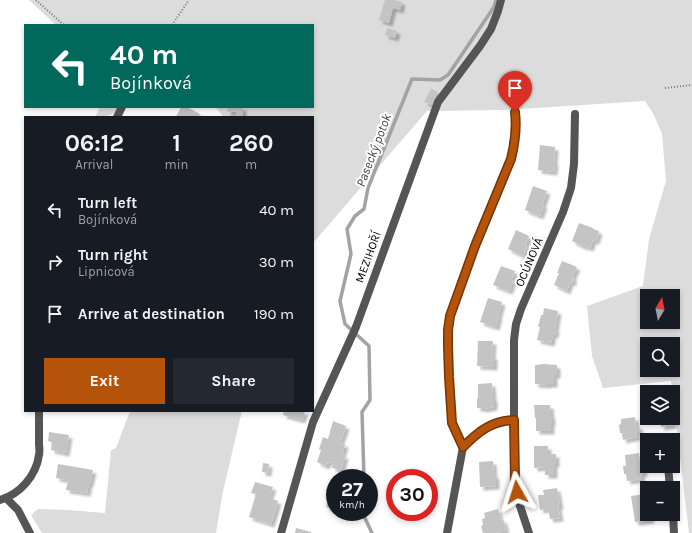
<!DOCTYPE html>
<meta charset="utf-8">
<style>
:root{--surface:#171b24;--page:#242831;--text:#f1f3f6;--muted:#9ea1a6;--accent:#b45309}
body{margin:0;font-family:Karla,sans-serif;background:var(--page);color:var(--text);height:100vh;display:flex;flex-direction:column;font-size:15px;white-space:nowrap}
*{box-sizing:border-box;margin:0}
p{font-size:13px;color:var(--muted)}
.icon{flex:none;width:22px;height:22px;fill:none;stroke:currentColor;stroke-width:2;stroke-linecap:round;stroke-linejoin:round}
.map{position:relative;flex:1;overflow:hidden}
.drawer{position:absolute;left:24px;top:116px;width:290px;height:296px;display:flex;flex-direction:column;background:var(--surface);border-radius:0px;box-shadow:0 2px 6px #0003}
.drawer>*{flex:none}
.top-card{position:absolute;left:24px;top:24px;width:290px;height:84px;border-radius:0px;box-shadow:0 2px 6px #0003;background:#00695c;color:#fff;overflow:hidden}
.needle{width:26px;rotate:10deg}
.controls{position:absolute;left:640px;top:289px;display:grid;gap:8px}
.controls a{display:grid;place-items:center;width:40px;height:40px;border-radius:0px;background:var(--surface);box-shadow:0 2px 6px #0003;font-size:20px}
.speed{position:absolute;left:326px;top:469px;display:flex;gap:8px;font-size:20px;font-weight:700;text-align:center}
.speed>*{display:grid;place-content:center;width:52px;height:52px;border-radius:50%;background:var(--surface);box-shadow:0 2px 6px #0003;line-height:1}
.speed small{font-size:10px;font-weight:400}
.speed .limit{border:6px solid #d22;background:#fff;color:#111}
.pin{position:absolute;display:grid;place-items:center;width:34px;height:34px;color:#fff;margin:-41px -17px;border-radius:50% 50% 50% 0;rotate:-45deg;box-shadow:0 0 4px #0007}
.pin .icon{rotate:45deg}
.me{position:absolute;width:44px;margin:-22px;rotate:354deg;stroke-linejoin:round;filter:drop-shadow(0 0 3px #0008)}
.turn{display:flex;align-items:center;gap:14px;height:84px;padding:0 20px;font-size:18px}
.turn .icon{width:52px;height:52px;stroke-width:2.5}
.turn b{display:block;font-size:28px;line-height:34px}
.eta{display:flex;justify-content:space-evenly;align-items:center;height:68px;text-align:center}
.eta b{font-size:24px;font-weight:700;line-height:28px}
.primary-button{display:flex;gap:8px;margin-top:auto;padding:8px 20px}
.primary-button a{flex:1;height:46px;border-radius:0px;background:var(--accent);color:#fff;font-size:16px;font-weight:700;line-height:46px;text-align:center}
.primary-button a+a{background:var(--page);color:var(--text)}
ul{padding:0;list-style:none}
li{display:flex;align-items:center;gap:12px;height:52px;padding:0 20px}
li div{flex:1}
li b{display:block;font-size:15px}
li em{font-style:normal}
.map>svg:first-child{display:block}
.green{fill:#dcdcdc;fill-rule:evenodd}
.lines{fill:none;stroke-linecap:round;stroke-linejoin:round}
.stream{stroke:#a3a3a3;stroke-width:3.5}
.building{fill:#c4c4c4;filter:url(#shadow)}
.path{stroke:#777;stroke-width:2;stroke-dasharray:1 2;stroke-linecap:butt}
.minor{stroke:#555;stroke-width:8}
.route-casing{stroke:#753606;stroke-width:10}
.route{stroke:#b45309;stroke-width:7}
.labels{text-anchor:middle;stroke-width:4;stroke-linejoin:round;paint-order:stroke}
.street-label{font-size:12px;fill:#000;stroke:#fff}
.water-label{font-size:13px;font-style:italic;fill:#444;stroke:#fff}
</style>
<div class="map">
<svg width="692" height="533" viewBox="0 0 692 533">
<defs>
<filter id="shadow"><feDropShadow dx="3.5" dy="3.5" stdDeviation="1" flood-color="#0004"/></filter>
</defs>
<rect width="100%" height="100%" fill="#fff"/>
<path class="green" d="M29,0H692V533H689L671,381L603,388L592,356L587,306L643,286L649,239L666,181L662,134L654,115L645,101L505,110L427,111L313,243V117H224L215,107H313V25H56ZM647,296H673V322H647ZM647,344H673V370H647Z
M100,107H128L105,117H95Z
M130,411H242L223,491L216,533H42L31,515L38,509L68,510L105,513L111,450L116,448Z"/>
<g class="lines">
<path class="stream" d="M364,478L362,412L370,400L369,346L345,324L340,301L351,254L347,229L355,216L364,209L368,188L412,79L440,80L448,75L494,7L496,0
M363,512V514L372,533"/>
</g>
<path class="building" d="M385,0H395L402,2L400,10L393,8L389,23L379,20Z
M387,28L397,31L395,38L385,35Z
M431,89L438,92L432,105L424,102Z
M181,107H187L200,114L198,117H176Z
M228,107H243V116H236V112H227Z
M540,145L555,147L554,161L555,162L554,172L538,170Z
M533,186L547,191L542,205H544L540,216L525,210Z
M579,223L593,228V229L599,231L596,241L593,240L590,248L584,246V247L572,241Z
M516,230L529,236L525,245L527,246L523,256L508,249Z
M562,261L577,267L572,277L574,278L572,283L570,282L567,291L554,285L559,273H557Z
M501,266L515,271L511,280L513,281L509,291L493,285Z
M488,298L502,302L498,316H499L496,327L480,322Z
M544,308L558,311L555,329H556L555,335L553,334L551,343L537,340L540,327H538L541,315H543Z
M478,341H493L492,356H494V367L477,366Z
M544,364L557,365V375H554V384H548V385L535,384V365Z
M492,383L493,398H494V407L483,409V408H477V398H478V384Z
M534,405H550L551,416H552V422H551V431H536V418H535Z
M284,411H305L302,420L283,415Z
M635,417L636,426L639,425L640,432H636L637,437L623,440L622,433H620L619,425L621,424V419Z
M660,418H672L673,425L661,427Z
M333,421L346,426L340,443L345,444L342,455L345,456L341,470L332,468L333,463L328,462L326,466L317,462L321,450L319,449L323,437L328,439Z
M49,432L69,435L66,453L51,450L52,442L48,441Z
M534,446H548V454H556V464H554V475H545V467L534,468Z
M639,453L640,467H643L644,473L641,474L642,479L627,481L626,474H624L623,466H626L625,455Z
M493,461L494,476L496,475V486L480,487L479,462Z
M263,463L269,464L268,473L262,472Z
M58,464L93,470L90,483H89L87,493L66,490L68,480L56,478Z
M255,482L273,487L269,498L278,501L271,524L249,517L256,494L251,493Z
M557,488L560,506H558L560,518L550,519L548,509L540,510L538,495H544L543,490Z
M645,494L646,499H647V514H650L651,520L635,522L631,496Z
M328,498L335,500V510L326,507Z
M498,509L500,520L503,519L506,530L496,533H483L481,526L483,525L482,519L485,518L484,513Z
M339,512H349L348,516L339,514Z
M296,528L311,532V533H295Z"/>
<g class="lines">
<path class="path" d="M36,0L64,25
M172,25L189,0
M665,88L692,85"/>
<path class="minor" d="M117,117L122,107
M463,447L452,423L449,377L448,330L450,316L475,246L511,159C515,143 517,129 515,113
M668,466L670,488
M6,498L18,510L30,533
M0,500C20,494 36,476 39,455C40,451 39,447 39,443C39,432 39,422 39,411
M673,514L674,533
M281,533L313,422L356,327L438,102L480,46L491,29L498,11L501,0
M447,533L463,447L481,430L489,426L499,422L514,420
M529,533L519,503L515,482L514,420V340L516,324L521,309L563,212L571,188L574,164L575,114"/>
</g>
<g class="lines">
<g class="route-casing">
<path id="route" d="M515,112C517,129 515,143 511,159L475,246L450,316L448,330V346L449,377L452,423L463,447C478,432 491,421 514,420L515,482L517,492"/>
</g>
<use href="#route" class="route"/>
</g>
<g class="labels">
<g class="street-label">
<text transform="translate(368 257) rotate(-70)" y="4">MEZIHOŘÍ</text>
<text transform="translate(529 262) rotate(-67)" y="4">OCÚNOVÁ</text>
</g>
<g class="water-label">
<text transform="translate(373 150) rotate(-69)" y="5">Pasecký potok</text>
</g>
</g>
</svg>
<div class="controls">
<a><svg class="needle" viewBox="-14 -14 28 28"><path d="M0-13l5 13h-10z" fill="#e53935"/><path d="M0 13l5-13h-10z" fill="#9ea1a6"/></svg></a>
<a><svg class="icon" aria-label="search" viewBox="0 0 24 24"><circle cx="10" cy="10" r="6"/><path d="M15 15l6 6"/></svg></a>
<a><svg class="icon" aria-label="layers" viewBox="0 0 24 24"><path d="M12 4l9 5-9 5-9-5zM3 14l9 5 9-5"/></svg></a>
<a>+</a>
<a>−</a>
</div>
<div class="speed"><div>27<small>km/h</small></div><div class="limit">30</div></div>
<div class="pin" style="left:515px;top:112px;background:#d93025"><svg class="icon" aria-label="arrive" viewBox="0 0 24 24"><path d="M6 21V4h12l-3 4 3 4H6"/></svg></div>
<svg class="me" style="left:517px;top:492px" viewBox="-20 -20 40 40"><path d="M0-17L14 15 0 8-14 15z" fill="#b45309" stroke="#fff" stroke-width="4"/></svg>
<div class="top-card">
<div class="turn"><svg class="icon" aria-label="left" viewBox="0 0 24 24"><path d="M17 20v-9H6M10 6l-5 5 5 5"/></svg><div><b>40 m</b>Bojínková</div></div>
</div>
<section class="drawer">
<div class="eta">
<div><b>06:12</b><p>Arrival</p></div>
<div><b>1</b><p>min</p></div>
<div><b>260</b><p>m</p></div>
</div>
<ul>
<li><svg class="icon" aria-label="left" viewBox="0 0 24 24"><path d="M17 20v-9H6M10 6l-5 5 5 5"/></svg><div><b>Turn left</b><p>Bojínková</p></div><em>40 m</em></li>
<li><svg class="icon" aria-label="right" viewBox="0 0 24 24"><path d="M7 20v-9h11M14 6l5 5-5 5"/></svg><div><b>Turn right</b><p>Lipnicová</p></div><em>30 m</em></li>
<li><svg class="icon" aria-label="arrive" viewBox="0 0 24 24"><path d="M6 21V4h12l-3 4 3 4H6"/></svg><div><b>Arrive at destination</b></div><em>190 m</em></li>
</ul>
<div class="primary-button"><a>Exit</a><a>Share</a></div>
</section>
</div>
